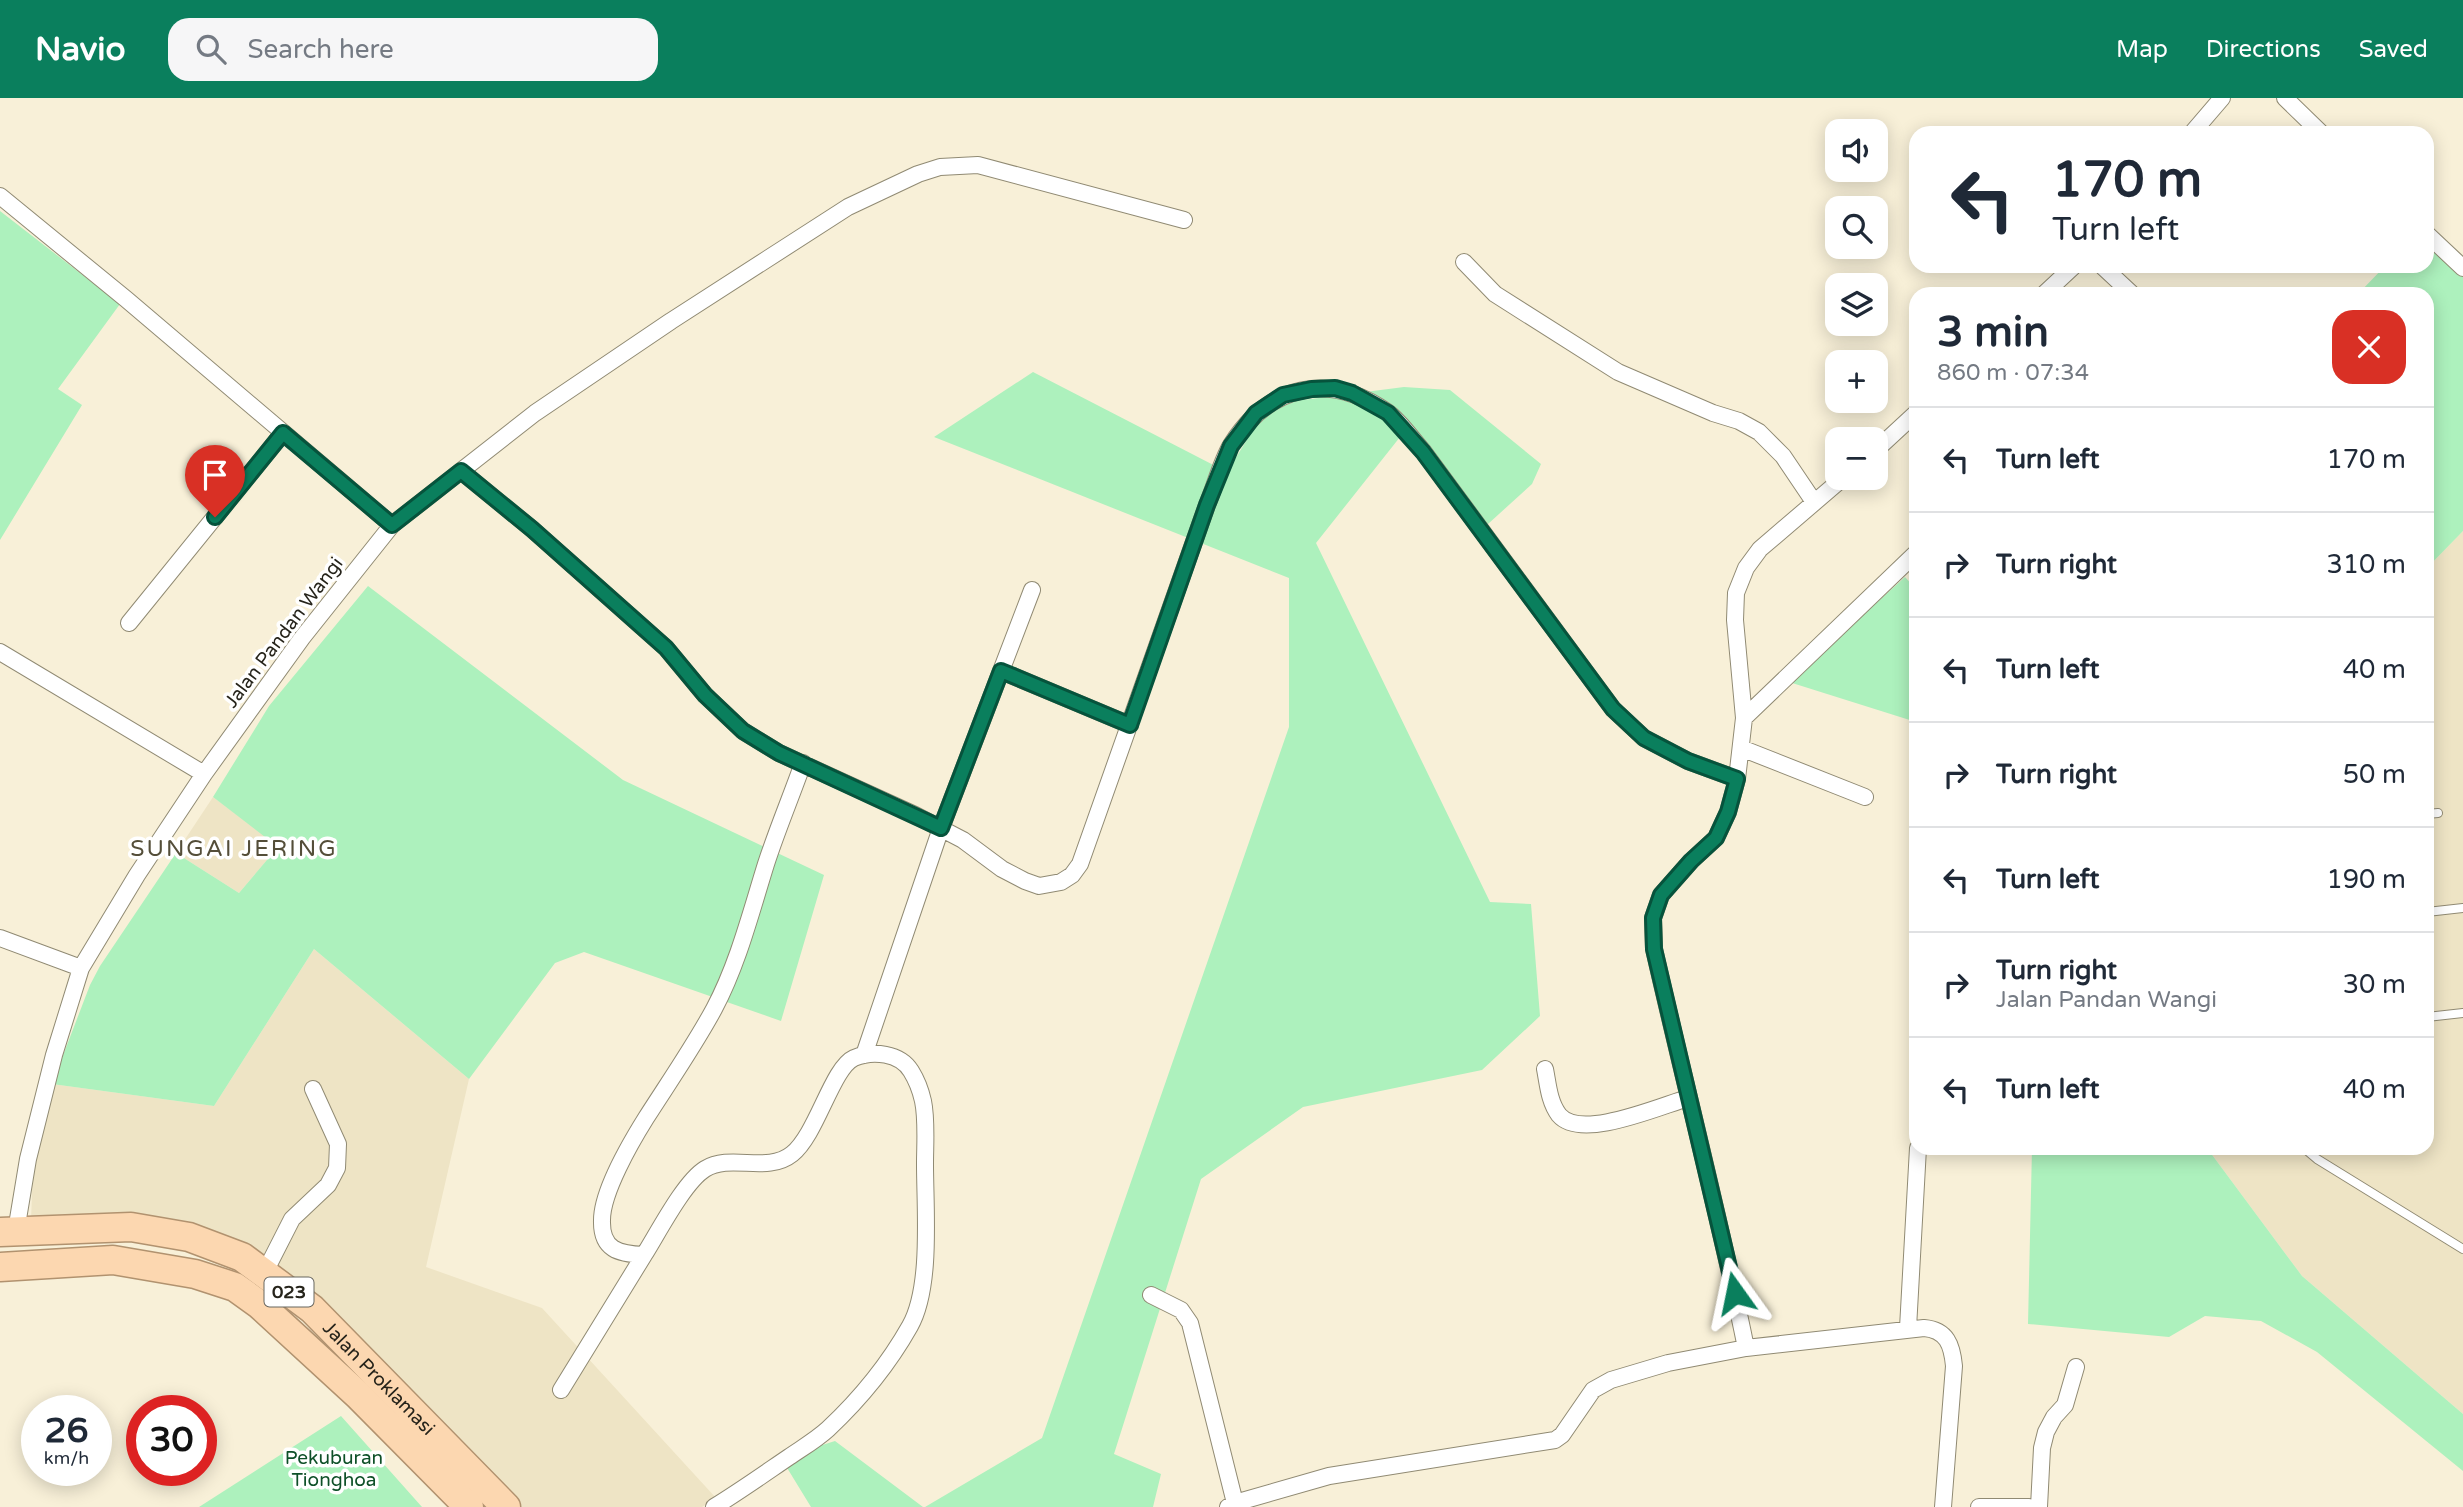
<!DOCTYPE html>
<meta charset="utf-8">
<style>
:root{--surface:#fff;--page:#f6f6f7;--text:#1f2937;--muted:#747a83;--line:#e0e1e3;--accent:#0a7f5d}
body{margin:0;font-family:"Varela Round",sans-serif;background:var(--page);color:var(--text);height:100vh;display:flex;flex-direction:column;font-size:26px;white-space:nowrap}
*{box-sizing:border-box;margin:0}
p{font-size:23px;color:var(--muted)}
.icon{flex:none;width:38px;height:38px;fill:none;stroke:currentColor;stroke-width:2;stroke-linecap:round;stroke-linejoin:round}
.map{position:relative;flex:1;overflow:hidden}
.panel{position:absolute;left:1909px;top:189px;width:525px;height:868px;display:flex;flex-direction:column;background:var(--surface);border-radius:21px;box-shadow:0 4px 18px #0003}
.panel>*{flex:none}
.banner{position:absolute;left:1909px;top:28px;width:525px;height:147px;border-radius:21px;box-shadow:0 4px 18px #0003;background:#fff;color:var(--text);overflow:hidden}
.controls{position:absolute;left:1825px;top:21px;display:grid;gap:14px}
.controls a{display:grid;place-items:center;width:63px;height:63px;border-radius:14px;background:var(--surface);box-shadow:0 4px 18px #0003;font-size:35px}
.speed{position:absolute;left:21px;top:1297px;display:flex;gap:14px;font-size:35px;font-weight:700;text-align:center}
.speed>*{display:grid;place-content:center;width:91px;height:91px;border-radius:50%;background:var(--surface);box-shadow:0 4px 18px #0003;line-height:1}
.speed small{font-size:18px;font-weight:400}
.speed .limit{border:10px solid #d22;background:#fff;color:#111}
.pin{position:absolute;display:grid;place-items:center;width:60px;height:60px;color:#fff;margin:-72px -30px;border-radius:50% 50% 50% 0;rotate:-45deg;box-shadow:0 0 7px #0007}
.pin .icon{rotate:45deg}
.me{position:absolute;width:77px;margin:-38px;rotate:348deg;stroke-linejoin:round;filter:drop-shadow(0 0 5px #0008)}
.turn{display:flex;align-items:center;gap:24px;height:147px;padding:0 28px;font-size:32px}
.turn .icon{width:91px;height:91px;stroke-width:2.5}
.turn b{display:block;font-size:49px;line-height:60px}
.round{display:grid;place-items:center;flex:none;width:74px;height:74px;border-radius:21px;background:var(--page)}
.overview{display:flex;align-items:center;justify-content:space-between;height:119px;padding:0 28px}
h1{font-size:42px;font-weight:800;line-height:52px}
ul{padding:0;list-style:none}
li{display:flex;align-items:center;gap:21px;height:105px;padding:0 28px;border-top:2px solid var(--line)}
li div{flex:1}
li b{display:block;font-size:26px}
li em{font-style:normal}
header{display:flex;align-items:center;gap:42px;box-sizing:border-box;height:98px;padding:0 35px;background:var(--accent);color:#fff}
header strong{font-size:33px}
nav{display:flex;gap:38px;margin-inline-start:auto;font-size:24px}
.search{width:490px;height:63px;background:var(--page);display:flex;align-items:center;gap:18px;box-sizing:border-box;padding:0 24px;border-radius:21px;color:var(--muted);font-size:26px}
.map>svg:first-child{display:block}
.built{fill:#eee4c5}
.green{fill:#adf1bd}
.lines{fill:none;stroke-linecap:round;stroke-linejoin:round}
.service-casing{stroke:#908a73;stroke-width:10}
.minor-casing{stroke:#908a73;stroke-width:18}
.trunk-casing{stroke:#b1926f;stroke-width:31}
.service{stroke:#fff;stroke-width:8}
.minor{stroke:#fff;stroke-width:16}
.trunk{stroke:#fcd7b0;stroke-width:28}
.route-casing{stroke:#06533c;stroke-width:18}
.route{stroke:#0a7f5d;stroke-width:12}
.labels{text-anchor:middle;stroke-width:7;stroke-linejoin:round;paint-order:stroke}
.shield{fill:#fff;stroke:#67665f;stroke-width:2}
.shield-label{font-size:18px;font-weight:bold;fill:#26241b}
.street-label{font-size:19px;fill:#26241b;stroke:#fff}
.park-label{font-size:19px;fill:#0e5028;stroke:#fff}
.quarter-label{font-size:23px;letter-spacing:2px;fill:#544e39;stroke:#fff}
</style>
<header>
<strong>Navio</strong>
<div class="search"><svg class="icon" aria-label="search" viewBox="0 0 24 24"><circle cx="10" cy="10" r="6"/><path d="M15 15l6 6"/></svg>Search here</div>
<nav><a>Map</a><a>Directions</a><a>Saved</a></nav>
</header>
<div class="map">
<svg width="2463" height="1409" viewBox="0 0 2463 1409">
<rect width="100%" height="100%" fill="#f8f0d8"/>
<path class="built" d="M2463,433V1316L2302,1178L2207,1050H2427V470Z
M213,699L279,748L239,795L176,755Z
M314,851L469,981L426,1169L542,1210L716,1400L702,1409H519L246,1150L31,1123L33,1067L52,986L214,1008Z"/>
<path class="green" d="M0,113L120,206L58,291L82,307L0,442Z
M2427,141L2463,176V433L2427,470V196H2358L2385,168H2427Z
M1033,274L1227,374L1261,319L1295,303L1404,289L1450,292L1541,366L1532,386L1477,436L1400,339L1316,445L1490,804L1531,806L1540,918L1482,972L1303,1009L1201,1081L1114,1356L1161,1376L1153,1409H925L1042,1340L1289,629V480L934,339Z
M1905,479L1916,491V624L1789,584Z
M368,488L623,682L824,777L781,923L584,854L555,865L469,981L314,851L214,1008L52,986L90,887L100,868L176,755L239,795L278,749L213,699L269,608Z
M2032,1050H2207L2302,1178L2463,1316V1373L2317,1254L2261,1223L2205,1218L2169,1239L2028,1226Z
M341,1318L422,1409H199Z
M835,1343L923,1409H811L781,1360Z"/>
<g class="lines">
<g class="service-casing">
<path id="service" d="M2427,716L2438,715
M2427,814L2463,810
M2427,919L2463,915
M2304,1050L2317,1061L2463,1151"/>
</g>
<g class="minor-casing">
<path id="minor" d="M2285,0L2321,35
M2192,35L2222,0
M0,98L126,201L392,427L302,540L204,676L137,777L81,870L54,957L28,1061L16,1133
M2427,136L2463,170
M1464,164L1495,196L1618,274L1713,315L1739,323L1759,334L1783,358L1814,404
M2102,168L2132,196
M2044,196L2074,168
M1876,352L1916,315
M461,373L532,431L666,550L705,597L743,633L779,655L915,717L963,742L1002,771L1025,783L1039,788L1061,784L1072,777L1080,766L1207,407C1215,388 1221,364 1231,347C1269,287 1328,273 1387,314C1400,323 1412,341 1423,353L1613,611L1644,640L1688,663L1737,681
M392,427L535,315L671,223L848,109L918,76L940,69L978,67L1184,122
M129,525L283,335
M0,554L204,676
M1001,573L1130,627
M1744,620L1916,455
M1741,650L1865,699
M0,840L81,870
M864,957L941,730L1032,492
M1545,971C1548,986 1549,1004 1559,1017C1581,1043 1660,1008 1688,1000
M265,1174L292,1121L328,1087L337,1070L338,1046L313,991
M1151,1197L1181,1212L1190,1225L1235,1405
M1908,1230L1918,1050
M1746,1250C1719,1116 1684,984 1654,851L1653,820L1661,797L1691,763L1716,740L1728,714L1737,681L1744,620L1735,522L1736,495L1746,470L1760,451L1843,380
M561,1292L644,1157
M714,1409C740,1393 764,1376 789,1359C802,1350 816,1342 828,1331C860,1301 888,1267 910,1228C932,1189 925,1112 925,1066C925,1046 927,1022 923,1003C921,994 916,981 911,973C900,955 873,952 854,960C832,970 817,1036 792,1056C767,1076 731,1055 705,1071C684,1084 658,1135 644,1157C619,1156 601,1152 602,1122C602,1094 631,1044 646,1020C669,984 694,948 714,911C738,866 751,814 766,766C777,732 791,699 803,665
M1228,1409L1235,1405L1329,1378L1555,1342L1562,1337L1593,1292L1611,1282L1668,1265L1746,1250L1924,1230C1947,1232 1952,1247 1954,1268L1943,1409
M1979,1409H2029
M2039,1409L2042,1350L2046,1334L2054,1319L2065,1307L2076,1269"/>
</g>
<g class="trunk-casing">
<g id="trunk">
<path id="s1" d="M0,1134L131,1129L189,1139L242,1159L312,1211L506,1409"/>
<path d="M0,1169L113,1162L195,1176L235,1189L260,1207L358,1297L469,1409"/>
</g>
</g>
<use href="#service" class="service"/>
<use href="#minor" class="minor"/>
<use href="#trunk" class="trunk"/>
</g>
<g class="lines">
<g class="route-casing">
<path id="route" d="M215,419L283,335L392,427L461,373L532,431L666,550L705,597L743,633L779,655L941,730L1001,573L1130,627L1207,407L1231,348L1256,315L1283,297L1312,291L1335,290L1352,295L1388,315L1423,354L1613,611L1644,640L1688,663L1737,681L1728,714L1716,740L1691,763L1661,797L1653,820L1654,851L1735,1195"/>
</g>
<use href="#route" class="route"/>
</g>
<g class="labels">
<rect class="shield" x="264.5" y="1179.5" width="49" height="29" rx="5"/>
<g class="shield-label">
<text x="289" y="1200">023</text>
</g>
<g class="street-label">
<text transform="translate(283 534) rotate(-53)" y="7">Jalan Pandan Wangi</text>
<text dy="7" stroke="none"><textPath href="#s1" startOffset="430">Jalan Proklamasi</textPath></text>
</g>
<g class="park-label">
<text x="334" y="1366">Pekuburan<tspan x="334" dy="22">Tionghoa</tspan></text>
</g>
<g class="quarter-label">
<text x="234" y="758">SUNGAI JERING</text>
</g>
</g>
</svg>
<div class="controls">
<a><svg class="icon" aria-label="sound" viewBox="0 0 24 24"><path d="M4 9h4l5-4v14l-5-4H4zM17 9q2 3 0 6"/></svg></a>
<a><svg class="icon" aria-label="search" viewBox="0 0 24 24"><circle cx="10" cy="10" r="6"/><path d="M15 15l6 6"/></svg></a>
<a><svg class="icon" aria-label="layers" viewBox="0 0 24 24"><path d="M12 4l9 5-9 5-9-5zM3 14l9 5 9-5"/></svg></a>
<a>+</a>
<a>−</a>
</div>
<div class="speed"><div>26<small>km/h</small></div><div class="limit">30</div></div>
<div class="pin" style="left:215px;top:419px;background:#d93025"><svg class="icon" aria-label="arrive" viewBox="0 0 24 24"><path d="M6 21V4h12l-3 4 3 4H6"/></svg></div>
<svg class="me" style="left:1735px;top:1195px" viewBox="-20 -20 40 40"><path d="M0-17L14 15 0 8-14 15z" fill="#0a7f5d" stroke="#fff" stroke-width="4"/></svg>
<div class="banner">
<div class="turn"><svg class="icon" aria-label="left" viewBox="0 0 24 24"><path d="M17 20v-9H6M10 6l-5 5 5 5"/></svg><div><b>170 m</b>Turn left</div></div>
</div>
<section class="panel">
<div class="overview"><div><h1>3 min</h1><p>860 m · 07:34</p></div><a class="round" style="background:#d93025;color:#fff"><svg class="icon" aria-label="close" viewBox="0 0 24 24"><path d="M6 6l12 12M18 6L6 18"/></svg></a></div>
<ul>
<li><svg class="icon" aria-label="left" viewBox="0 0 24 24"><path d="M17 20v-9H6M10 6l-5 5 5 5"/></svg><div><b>Turn left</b></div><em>170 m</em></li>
<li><svg class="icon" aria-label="right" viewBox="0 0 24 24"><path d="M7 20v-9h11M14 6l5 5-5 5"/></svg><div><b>Turn right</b></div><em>310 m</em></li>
<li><svg class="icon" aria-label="left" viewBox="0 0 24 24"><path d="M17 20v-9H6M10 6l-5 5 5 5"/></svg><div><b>Turn left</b></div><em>40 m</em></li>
<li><svg class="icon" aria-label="right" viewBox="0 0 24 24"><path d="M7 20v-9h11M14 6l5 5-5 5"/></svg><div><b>Turn right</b></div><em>50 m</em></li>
<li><svg class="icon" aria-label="left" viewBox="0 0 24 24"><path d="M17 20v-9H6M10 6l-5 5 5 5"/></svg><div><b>Turn left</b></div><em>190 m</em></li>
<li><svg class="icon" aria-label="right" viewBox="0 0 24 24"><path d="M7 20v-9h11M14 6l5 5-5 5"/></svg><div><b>Turn right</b><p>Jalan Pandan Wangi</p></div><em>30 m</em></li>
<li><svg class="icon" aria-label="left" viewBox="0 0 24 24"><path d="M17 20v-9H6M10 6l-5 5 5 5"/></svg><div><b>Turn left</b></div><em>40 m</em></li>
</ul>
</section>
</div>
